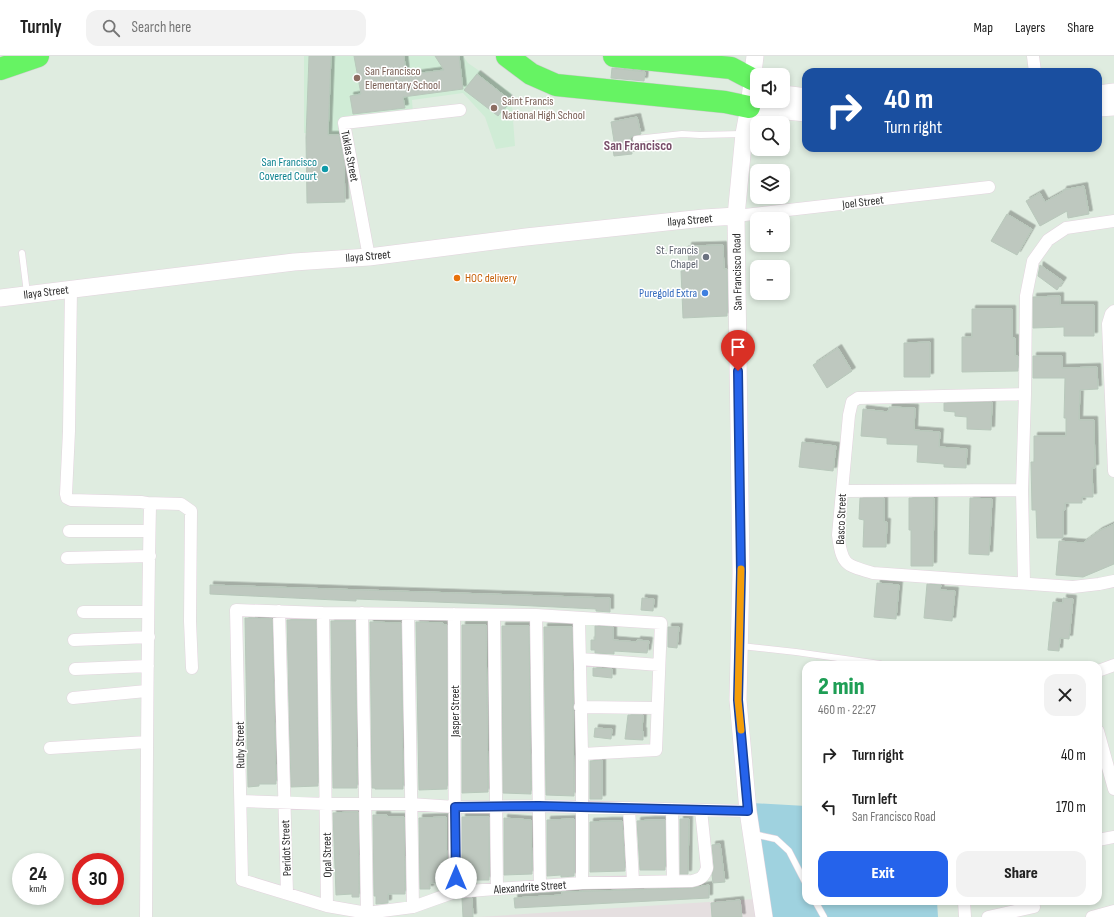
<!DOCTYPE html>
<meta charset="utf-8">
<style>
:root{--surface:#fff;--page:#f2f2f2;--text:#222;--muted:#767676;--line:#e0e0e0;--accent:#2563eb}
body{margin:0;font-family:"Sofia Sans Condensed",sans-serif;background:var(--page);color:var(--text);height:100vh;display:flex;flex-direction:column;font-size:15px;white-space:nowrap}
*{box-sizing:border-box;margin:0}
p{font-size:13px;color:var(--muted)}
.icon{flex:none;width:22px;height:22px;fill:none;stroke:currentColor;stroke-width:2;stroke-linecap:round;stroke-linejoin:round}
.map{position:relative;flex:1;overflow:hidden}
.drawer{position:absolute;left:802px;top:605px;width:300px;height:244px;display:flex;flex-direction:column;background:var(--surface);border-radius:12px;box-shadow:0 2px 6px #0003}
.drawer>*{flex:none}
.top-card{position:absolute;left:802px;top:12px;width:300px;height:84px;border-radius:12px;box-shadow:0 2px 6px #0003;background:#1a4fa0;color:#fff;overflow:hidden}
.buttons{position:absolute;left:750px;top:12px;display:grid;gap:8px}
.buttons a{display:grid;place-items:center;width:40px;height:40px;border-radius:8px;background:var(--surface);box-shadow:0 2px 6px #0003;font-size:20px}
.speed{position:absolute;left:12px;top:797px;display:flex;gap:8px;font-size:20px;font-weight:700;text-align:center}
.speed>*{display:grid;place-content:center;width:52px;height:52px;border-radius:50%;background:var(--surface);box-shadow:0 2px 6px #0003;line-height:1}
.speed small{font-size:10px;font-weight:400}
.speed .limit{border:6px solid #d22;background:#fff;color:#111}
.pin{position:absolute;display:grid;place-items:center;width:34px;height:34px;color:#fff;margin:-41px -17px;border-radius:50% 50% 50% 0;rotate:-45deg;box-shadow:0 0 4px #0007}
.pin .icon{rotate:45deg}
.me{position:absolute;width:44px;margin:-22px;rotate:0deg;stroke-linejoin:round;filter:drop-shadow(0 0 3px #0008)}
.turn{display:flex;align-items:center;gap:14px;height:84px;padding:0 16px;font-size:18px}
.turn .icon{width:52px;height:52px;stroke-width:2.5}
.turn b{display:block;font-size:28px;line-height:34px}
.round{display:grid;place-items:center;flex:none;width:42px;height:42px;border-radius:12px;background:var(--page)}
.overview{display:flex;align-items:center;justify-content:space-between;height:68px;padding:0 16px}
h1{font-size:24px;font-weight:800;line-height:30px;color:#1e9e55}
.button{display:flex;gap:8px;margin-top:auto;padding:8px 16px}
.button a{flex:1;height:46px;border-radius:12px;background:var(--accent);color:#fff;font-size:16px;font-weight:800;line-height:46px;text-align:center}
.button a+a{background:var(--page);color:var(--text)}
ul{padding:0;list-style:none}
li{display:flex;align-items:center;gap:12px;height:52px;padding:0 16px}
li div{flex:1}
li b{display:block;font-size:15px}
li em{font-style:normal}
header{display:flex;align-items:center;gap:24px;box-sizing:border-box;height:56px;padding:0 20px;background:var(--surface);border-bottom:1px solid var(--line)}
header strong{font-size:19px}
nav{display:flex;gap:22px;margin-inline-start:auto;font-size:14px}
.search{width:280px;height:36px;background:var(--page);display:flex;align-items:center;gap:10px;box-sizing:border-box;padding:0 14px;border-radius:12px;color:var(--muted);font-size:15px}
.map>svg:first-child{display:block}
.industrial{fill:#e5dfe0}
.education{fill:#d0ecd6}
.green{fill:#9fd2df}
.building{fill:#bec8bf;stroke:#b8c8bb;filter:url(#shadow)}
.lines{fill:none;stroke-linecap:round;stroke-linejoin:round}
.lane-casing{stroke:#e3d4de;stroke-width:7}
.street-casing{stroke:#e3d4de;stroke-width:13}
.secondary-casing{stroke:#e3d4de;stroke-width:18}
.highway-casing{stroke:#ccc;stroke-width:23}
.lane{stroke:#fff;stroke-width:6}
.street{stroke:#fff;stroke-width:12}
.secondary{stroke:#fff;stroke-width:17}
.highway{stroke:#66f363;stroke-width:22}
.route-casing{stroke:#184099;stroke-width:10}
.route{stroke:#2563eb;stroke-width:7}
.slow{stroke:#f59e0b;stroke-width:7}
.education-dot{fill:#8d6e63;stroke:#fff;stroke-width:1.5}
.culture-dot{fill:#0f9aa8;stroke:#fff;stroke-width:1.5}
.worship-dot{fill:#6b7280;stroke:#fff;stroke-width:1.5}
.food-dot{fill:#e8710a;stroke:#fff;stroke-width:1.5}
.shop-dot{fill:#3f7fe0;stroke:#fff;stroke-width:1.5}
.labels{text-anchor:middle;stroke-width:3;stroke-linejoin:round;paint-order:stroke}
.education-label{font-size:12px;fill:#785e54;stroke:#fff;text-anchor:start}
.street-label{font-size:12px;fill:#2c2c2c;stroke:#fff}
.culture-label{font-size:12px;fill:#0d838f;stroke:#fff;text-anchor:end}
.worship-label{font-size:12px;fill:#5b616d;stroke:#fff;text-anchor:end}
.food-label{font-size:12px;fill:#c56008;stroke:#fff;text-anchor:start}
.shop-label{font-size:12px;fill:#366cbe;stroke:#fff;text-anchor:end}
.quarter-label{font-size:14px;font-weight:bold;fill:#794f6a;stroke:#fff}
</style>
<header>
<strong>Turnly</strong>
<div class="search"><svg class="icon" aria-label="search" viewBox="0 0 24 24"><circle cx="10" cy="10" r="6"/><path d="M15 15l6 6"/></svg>Search here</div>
<nav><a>Map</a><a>Layers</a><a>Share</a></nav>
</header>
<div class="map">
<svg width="1114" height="861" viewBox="0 0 1114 861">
<defs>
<filter id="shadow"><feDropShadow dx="3.5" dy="-3.5" stdDeviation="0" flood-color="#0004"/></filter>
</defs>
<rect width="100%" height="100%" fill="#dfece0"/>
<path class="industrial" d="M755,843L758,861H478Z"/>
<path class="education" d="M304,0H463L468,7L511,37L515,90L496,93L485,61L463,37L412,44L413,57L341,65L342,79L304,77Z"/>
<path class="green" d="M752,747L806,750V845H937L938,861H772Z"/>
<path class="building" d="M309,0H331L328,79H339L344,108L345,146L307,147L306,82Z
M354,0H404L406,19L444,14L435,0H459L463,33L403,41L405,52L353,58L350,40L361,38Z
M612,12L645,16L644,25L611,22Z
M477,18L510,44L498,60L464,34Z
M637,61L641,78L630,81L632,98L614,100L612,86L614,85L611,66Z
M1084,130L1089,158L1068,162L1067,155L1040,170L1026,145L1040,137L1045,146L1063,136V134Z
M1007,158L1032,173L1017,199L991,185Z
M723,189L724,213H727V260L683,262L681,215L689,214L688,190Z
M1040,209L1063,225L1057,234L1038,220Z
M1060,240V249H1094V280H1064V271L1033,272V241Z
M972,253H1012V282H1015V300H1018V315L962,316V281H972Z
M930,286V321H904V287Z
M838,292L852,315L827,332L813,309Z
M1033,300H1062V312L1097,311L1098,333L1080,334L1079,364H1094L1095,412H1092L1093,441H1082V447H1065V454H1063V482H1037L1036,454H1032L1031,406H1034V380H1066V362H1064L1065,322H1033Z
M992,346L991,374L967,373V361L955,360V356L944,355V347Z
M889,351L915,352L914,374L940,376L939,391L967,393L966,412L944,411V408L917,406L918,389L887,388V382L861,380L863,353L888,356Z
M802,386L836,390L833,415L799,411Z
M860,442H884V466H887L886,491H863L864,464L859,463Z
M909,442H934L933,510H911V474H909Z
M970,442L992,443L989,499L969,498Z
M1114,468V508L1083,521L1056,519L1059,485L1083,487L1099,475Z
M877,527L899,529L896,563L874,561Z
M927,528L941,529L940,534L955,535L952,565L924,562Z
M210,529L610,542V556L596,555V553L514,549L356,543V545L210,538Z
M642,542L654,543L653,555L641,554Z
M1063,542L1073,543L1069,583L1060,582L1059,595L1048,594L1053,546L1063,547Z
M245,562L272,563L276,728H259V730L248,731Z
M287,564H316L318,730L291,731Z
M331,565H355L357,732H333Z
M370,566L401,567L403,733H375V732H372Z
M416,566L443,567V569H447V733L419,734Z
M462,569H486L488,736L462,737Z
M502,570H529L531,738L503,737Z
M595,570L613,571V584L637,586V584L649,585L647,597L614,595V598L595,597V594H591V584H595Z
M544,571H572L574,740L546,739Z
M668,571H679L677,592L668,591Z
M593,612L612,613V622L593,620Z
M628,659H643L642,675H643V684L625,683Z
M595,672L612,673L611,683L594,681Z
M602,704V743H590V705Z
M351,756H358L359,841H352V838L336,839L333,757Z
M373,759H387V761H404L405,838H388V847L376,848V840H374Z
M446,761L447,826L430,827V833H420L419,762Z
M462,761H489V824H474L471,825V827L462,828Z
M504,762L531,764L532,818L504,819Z
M574,763V820L561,821V819L547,820V764Z
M680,763H689L688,818H680Z
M651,764H665V814H640L637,765Z
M608,765H622L625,815L590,816V766Z
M720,788L725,826L713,827L712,819L714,811L712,789Z
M709,829V842L515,852L514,842L562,839V836L692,832Z
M472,842L473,861H463L462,843Z
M740,844L742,861H712L711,847Z"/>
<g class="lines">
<g class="lane-casing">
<path id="lane" d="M636,83L682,78L700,79L742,78
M22,197L27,237
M741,590L796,596L880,608
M753,778L776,783L789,795L806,828
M815,845L824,861"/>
</g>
<g class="street-casing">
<path id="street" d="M1033,0L1035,16
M736,160L989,131
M369,201L344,67L460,54
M71,233L69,375L66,438L67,442L71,444L141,446L147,447L150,450C147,587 147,724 146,861
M1114,255L1111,258L1108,268L1114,415
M1025,338L858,342L852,346L849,359L838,479C842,509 845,509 873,517L1073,531L1099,528L1114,525
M842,435L1022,434
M147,447L181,448L191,455L190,565L192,612
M69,475H149
M67,502L150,500
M1024,527L1022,434L1025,338L1026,240L1033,205L1048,184L1066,172L1114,165
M279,555L287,837
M83,556H148
M323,557L327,850
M362,557L367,857
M408,558L413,851
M454,558L455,836
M494,559L497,833
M536,559L540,830
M579,563L582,698V827
M74,584L149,581
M580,603L659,609
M75,613L148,610
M1098,615L1114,609
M73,642L146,635
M580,651L657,652
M1098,675L1114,733
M50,692L147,686
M582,698L656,694L661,567L536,559L323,557L236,554L242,824L327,850L367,857L413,851L455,836L582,827L692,825C701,823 704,821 707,812L701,754
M241,745L326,748H410L455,751L539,750L748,755
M629,752L633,826
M672,753L673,825
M1098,784L1114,781
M964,845L965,861
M988,861L1034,851
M1092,861L1114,855"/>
</g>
<g class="secondary-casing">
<path id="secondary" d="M755,0L749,51L744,78L736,160L741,516L738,644L748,755L764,861
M783,38L806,41
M1098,38L1114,36
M749,51L806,57
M1098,52L1114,51
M0,242L294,206L369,201L526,181L704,162L736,160"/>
</g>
<g class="highway-casing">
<path id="highway" d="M507,0L531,18L556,29L725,46L749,51
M614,0L731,12L752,23
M0,13L38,0"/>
</g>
<use href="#lane" class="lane"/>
<use href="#street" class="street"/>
<use href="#secondary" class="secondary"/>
<use href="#highway" class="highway"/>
</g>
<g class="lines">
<g class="route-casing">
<path id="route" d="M456,822L455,751L539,750L748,755L738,644L741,516L738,315"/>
</g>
<use href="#route" class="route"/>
<path class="slow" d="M741,513L738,644L741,674"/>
</g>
<g class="education-dot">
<circle cx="357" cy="22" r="4"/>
<circle cx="494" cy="52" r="4"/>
</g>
<circle class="culture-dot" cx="325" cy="113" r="4"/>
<circle class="worship-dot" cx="706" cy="201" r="4"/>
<circle class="food-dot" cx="457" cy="222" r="4"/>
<circle class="shop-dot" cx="705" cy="237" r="4"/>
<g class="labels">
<g class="education-label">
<text x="365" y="19">San Francisco<tspan x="365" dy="14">Elementary School</tspan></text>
<text x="502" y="49">Saint Francis<tspan x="502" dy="14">National High School</tspan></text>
</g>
<g class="street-label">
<text transform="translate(350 100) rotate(79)" y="4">Tuklas Street</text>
<text transform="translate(863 146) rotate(-7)" y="4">Joel Street</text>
<text transform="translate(690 164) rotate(-5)" y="4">Ilaya Street</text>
<text transform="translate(368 200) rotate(-5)" y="4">Ilaya Street</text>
<text transform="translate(737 216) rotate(-91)" y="4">San Francisco Road</text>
<text transform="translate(46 236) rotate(-7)" y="4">Ilaya Street</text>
<text transform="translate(841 463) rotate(-88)" y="4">Basco Street</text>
<text transform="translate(455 655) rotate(-90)" y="4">Jasper Street</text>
<text transform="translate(240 689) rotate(-91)" y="4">Ruby Street</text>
<text transform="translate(286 792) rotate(-92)" y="4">Peridot Street</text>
<text transform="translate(327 799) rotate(-91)" y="4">Opal Street</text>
<text transform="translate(530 831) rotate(-4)" y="4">Alexandrite Street</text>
</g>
<g class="culture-label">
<text x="317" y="110">San Francisco<tspan x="317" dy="14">Covered Court</tspan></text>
</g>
<g class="worship-label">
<text x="698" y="198">St. Francis<tspan x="698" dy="14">Chapel</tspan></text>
</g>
<g class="food-label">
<text x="465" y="226">HOC delivery</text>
</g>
<g class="shop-label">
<text x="697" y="241">Puregold Extra</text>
</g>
<g class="quarter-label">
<text x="638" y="94">San Francisco</text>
</g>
</g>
</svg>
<div class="buttons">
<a><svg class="icon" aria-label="sound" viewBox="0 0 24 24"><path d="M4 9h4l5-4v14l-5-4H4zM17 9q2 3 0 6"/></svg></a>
<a><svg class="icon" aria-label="search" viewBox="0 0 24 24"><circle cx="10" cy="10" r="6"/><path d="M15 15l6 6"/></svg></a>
<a><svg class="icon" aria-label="layers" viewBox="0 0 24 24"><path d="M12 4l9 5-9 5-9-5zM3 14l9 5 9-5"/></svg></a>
<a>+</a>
<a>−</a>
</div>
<div class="speed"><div>24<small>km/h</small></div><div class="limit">30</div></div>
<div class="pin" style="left:738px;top:315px;background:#d93025"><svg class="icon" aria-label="arrive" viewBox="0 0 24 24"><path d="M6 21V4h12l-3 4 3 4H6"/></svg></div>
<svg class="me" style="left:456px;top:822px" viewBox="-20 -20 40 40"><circle r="19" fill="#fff"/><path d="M0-13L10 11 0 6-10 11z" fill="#2563eb"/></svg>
<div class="top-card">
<div class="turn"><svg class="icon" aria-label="right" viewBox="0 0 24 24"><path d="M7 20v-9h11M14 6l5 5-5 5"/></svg><div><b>40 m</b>Turn right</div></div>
</div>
<section class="drawer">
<div class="overview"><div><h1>2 min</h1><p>460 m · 22:27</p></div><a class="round"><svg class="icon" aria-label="close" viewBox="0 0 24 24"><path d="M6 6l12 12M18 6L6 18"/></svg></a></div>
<ul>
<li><svg class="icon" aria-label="right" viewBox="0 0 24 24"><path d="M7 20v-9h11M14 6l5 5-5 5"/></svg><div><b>Turn right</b></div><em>40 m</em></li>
<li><svg class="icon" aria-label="left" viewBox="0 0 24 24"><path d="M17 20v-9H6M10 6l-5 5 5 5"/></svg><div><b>Turn left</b><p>San Francisco Road</p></div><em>170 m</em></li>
</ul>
<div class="button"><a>Exit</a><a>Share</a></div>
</section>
</div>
